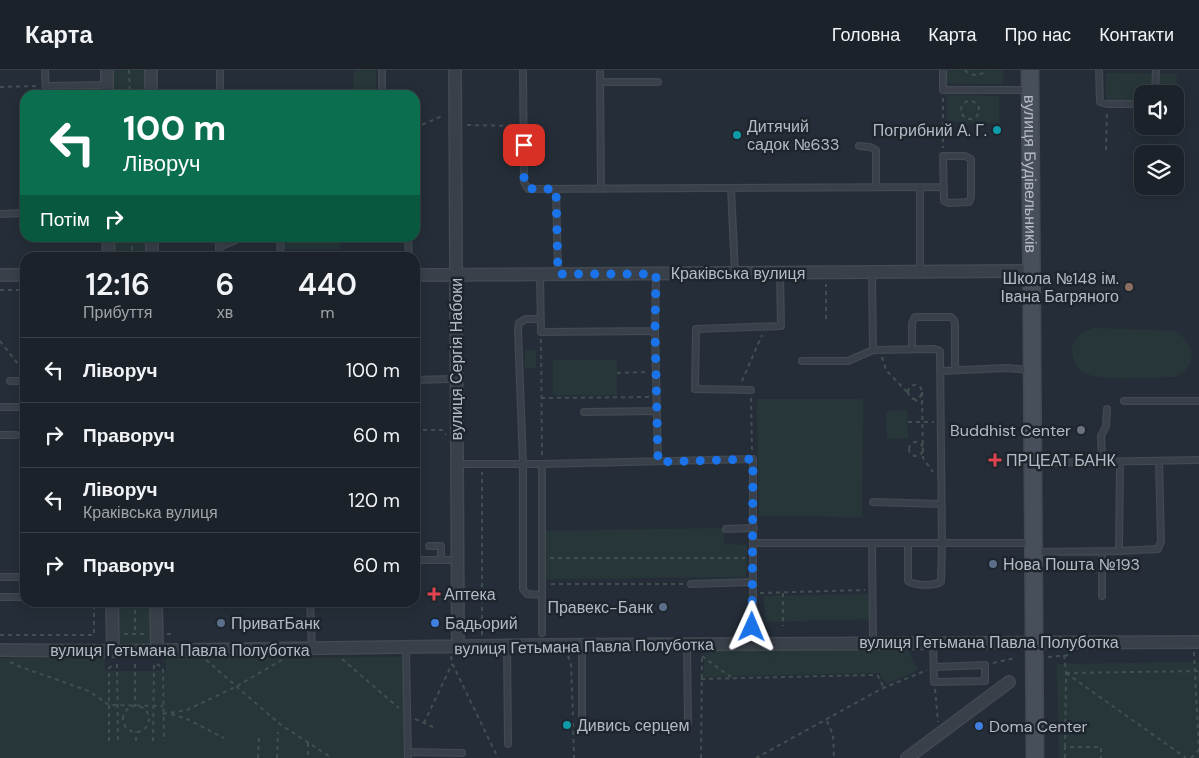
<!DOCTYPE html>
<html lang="uk">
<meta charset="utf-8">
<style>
:root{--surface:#1c222a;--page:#292f36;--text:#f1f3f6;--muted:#a0a4a8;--line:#3a3f47}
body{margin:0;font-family:"DM Sans",sans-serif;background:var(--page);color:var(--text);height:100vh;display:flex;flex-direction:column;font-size:19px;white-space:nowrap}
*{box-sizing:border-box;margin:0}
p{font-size:16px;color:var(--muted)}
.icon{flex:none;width:28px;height:28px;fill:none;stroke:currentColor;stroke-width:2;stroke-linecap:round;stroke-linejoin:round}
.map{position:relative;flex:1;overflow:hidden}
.details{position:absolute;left:20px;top:182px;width:400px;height:355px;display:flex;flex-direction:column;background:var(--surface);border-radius:15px;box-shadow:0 2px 12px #0003,0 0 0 1px var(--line)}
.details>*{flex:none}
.banner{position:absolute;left:20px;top:20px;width:400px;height:152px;border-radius:15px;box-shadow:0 2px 12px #0003,0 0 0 1px var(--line);background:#0b6e4f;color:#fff;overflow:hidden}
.controls{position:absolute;left:1134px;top:15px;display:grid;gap:10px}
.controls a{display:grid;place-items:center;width:50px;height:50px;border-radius:10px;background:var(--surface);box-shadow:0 2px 12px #0003,0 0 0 1px var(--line);font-size:25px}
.pin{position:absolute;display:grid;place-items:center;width:42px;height:42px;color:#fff;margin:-21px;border-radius:10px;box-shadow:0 2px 8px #0006}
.me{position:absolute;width:55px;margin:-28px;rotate:1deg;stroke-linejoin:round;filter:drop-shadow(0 0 4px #0008)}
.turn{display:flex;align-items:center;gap:18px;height:105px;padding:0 20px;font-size:22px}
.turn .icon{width:65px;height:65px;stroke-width:2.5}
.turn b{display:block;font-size:35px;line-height:42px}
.then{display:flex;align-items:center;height:48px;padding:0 20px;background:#0003;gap:10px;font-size:19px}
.eta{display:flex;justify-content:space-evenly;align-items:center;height:85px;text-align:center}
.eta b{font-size:30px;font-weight:600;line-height:35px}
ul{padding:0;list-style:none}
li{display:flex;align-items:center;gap:15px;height:65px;padding:0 20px;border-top:1px solid var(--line)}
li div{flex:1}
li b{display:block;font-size:19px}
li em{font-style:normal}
header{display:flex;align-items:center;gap:30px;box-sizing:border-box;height:70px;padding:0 25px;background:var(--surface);border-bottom:1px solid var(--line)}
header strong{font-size:24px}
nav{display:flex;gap:28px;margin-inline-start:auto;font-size:18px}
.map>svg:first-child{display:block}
.green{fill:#273739}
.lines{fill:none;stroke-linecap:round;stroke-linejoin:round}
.lane-casing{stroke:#424951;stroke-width:8}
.street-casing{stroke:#424951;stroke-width:14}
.secondary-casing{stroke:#424951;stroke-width:19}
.path{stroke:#405051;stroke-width:2;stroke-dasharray:4 4;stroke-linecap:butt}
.lane{stroke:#394049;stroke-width:5.5}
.street{stroke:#394049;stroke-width:11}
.secondary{stroke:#474f5b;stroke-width:16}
.route{stroke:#1a73e8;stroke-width:9;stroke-dasharray:0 16.2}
.culture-dot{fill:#0f9aa8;stroke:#1e252d;stroke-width:2}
.education-dot{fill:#8d6e63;stroke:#1e252d;stroke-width:2}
.worship-dot{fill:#6b7280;stroke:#1e252d;stroke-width:2}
.health-dot{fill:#e0444e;stroke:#1e252d;stroke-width:2}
.service-dot{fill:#5c6f8a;stroke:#1e252d;stroke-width:2}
.shop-dot{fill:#3f7fe0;stroke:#1e252d;stroke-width:2}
.labels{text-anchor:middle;stroke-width:5;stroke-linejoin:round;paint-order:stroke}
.poi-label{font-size:16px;fill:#b4bbc4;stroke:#1e252d;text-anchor:start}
.street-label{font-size:16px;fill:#b4bbc4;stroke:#1e252d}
</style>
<header>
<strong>Карта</strong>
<nav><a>Головна</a><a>Карта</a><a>Про нас</a><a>Контакти</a></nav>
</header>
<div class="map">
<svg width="1199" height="688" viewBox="0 0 1199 688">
<rect width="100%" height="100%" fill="#252e38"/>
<path class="green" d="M113,0H144V25H114Z
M354,0H376V19H353Z
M946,0H1003V14L946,13Z
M1106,3L1177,4L1176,37H1175V24H1142V37H1106Z
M947,25L999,26V53L947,52Z
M115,168H145L146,187H115Z
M283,168H340V179H283Z
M1093,258L1176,261C1195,276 1199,293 1176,307C1156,307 1102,311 1086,304C1077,300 1072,288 1072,279C1073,267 1084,262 1093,258Z
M525,280H536V298H525Z
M553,290H617V325H553Z
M757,329H863L862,447L759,446Z
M907,340L908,368L887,369L886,341Z
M723,458L724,474L747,475L746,507L542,509V461Z
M868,524L869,549L765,552L764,526Z
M118,533H151V570L148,574L125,576L119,571Z
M908,579L918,600L887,614L879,603H871L703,607L705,583L709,580Z
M105,587V601H166V588L409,587L410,688H0V588Z
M1199,592V688H1059L1057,594Z"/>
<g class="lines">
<g class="lane-casing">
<path id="lane" d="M45,0L46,25
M220,0V25
M382,0V21L384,25
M523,0L524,112L528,119L943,117
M600,0L601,119
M943,0V20H1028
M1099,0L1100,32L1107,34H1142
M600,12H658
M46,16L107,15
M1155,24L1156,0
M859,76L870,77L876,80V117
M943,86H965L971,89V127L969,132L949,133L944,131Z
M920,117V202
M731,118L735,203
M556,119L558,204
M0,144L25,143
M280,168L281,188
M408,168L409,188
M219,177L241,168
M219,188V168
M872,202L873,280
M656,204L655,261L658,391
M540,205L541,262L655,261
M540,249H526L519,253L518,259L523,394V519L527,524L542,525
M912,279V253L915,247H951L954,250L955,254V300
M802,291H848L873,280L934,279L940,281L942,474L941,512C932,516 915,516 908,511V473
M941,301L1006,298L1031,300
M415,310L448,309L456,304
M10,311H25
M751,320L695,319L696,259L781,256L780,203
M1124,331H1199
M0,337H25
M584,342L657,341
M0,365H16
M1102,392L1101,366L1106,356L1107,339
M1034,393L1199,390
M457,394H542L753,389V574
M542,394V563
M873,432L941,434
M726,459L754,458
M754,473H1032
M872,473L873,573
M429,476H441V490
M1102,481V526
M1119,481L1120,392
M1036,482L1119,481L1158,479L1161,471L1159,391
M415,490H457
M0,507H25
M691,514L753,512
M0,527H25
M310,532L312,579
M933,572L934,612L985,611V595L934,597
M687,574L688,653
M582,575V653
M507,576L508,674
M406,578L408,688
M408,682L462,683"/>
</g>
<g class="street-casing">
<path id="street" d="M107,0V25
M151,0V25
M455,0L458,577
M108,168L109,188
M152,168V188
M0,205H25
M415,205L1031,201
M112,532L113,581
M156,532L157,580
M0,580L113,581L539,575L1199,572
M907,688L1009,612"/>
</g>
<g class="secondary-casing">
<g id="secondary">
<path id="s1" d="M1030,0L1035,688"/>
</g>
</g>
<path class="path" d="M129,0L130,25
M965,0C971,6 980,7 987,0
M0,17L38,16
M943,28V78
M961 40a9 9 0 1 1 18 0a9 9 0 1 1-18 0Z
M467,55L515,56
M415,58L442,46
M1106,80L1107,42
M132,168V188
M0,220H25
M826,249V214
M541,269L542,387
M0,271L25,303
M882,287L886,300L908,323
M617,303L648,302
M742,311L762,265
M908 322a7 7 0 1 1 14 0a7 7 0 1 1-14 0Z
M922,322L923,388L933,402
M541,328L649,327
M751,328L752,381
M914,329L922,334
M908,352H934
M415,360H442L446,365
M909 379a7 7 0 1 1 14 0a7 7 0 1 1-14 0Z
M550,488H745
M551,514H683
M760,523L865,520
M783,523V556
M135,532V564
M124,564H147
M167,564H171L170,568
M0,565H94V532
M482,565V402
M1194,582L1199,682
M1064,585L1066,603L1065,677
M451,586L452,593L498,688
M568,586L571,593L573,646
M702,586L732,608
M1048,587L1072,585
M342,589L399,638
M206,590L281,655L332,688
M10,592L21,597L89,621L109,635L163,636
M993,593L1015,588
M117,594L118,672
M135,594V636
M157,594L163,598L164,671
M1066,603L1186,688
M1066,603L1199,601
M701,609L871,605L878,606L884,618
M935,619L938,652
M123 649a13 13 0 1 1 26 0a13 13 0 1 1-26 0Z
M163,644L187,640L237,616L282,590
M171,644L187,649L224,668
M415,649L433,657
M827,651L833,665L834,688
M424,653L452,594
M573,653L574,688
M109,671V598L114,594
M136,671V662
M153,671L154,594
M308,673V688
M258,688L259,665
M277,688L278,662
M701,688L702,585
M756,688L881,619L927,600
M1065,688V677H1101V688
M1191,688L1199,680"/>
<use href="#lane" class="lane"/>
<use href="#street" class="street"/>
<use href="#secondary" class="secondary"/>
</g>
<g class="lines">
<path class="route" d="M524,75V112L525,116L533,119H556L558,204H656L655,260L658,392L753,389L752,557"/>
</g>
<g class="culture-dot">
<circle cx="997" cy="60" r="5"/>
<circle cx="737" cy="65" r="5"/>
<circle cx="567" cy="655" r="5"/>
</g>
<circle class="education-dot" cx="1129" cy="217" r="5"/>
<circle class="worship-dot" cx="1081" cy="360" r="5"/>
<g class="health-dot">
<path d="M992.5 382.5h5v5h5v5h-5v5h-5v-5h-5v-5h5z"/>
<path d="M431.5 516.5h5v5h5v5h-5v5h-5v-5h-5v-5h5z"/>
</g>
<g class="service-dot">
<circle cx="993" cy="494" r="5"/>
<circle cx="663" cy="537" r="5"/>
<circle cx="221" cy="553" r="5"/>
</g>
<g class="shop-dot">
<circle cx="435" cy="553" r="5"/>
<circle cx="979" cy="656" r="5"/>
</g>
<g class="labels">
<g class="poi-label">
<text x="747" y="62">Дитячий<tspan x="747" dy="18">садок №633</tspan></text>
<text x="987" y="66" text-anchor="end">Погрибний А. Г.</text>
<text x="1119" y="214" text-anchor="end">Школа №148 ім.<tspan x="1119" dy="18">Івана Багряного</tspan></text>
<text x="1071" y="366" text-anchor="end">Buddhist Center</text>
<text x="1006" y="396">ПРЦЕАТ БАНК</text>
<text x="1003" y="500">Нова Пошта №193</text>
<text x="444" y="530">Аптека</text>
<text x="653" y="543" text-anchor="end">Правекс-Банк</text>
<text x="231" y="559">ПриватБанк</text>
<text x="445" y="559">Бадьорий</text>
<text x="577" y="661">Дивись серцем</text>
<text x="989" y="662">Doma Center</text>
</g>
<g class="street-label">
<text dy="6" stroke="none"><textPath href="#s1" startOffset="104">вулиця Будівельників</textPath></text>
<text x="738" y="209">Краківська вулиця</text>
<text transform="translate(456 289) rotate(-90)" y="6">вулиця Сергія Набоки</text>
<text x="989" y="578">вулиця Гетьмана Павла Полуботка</text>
<text transform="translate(584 576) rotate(-1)" y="6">вулиця Гетьмана Павла Полуботка</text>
<text x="180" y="586">вулиця Гетьмана Павла Полуботка</text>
</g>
</g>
</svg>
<div class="controls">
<a><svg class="icon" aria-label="sound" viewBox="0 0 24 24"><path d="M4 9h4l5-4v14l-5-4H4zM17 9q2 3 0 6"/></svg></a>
<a><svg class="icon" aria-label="layers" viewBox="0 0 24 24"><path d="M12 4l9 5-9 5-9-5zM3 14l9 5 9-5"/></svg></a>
</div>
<div class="pin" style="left:524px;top:75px;background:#d93025"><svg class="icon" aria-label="arrive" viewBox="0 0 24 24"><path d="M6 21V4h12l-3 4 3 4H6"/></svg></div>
<svg class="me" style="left:752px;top:557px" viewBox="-20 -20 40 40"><path d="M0-17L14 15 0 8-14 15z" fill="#1a73e8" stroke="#fff" stroke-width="4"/></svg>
<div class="banner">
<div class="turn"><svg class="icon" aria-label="left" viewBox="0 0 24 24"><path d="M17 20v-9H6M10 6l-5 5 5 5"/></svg><div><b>100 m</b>Ліворуч</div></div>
<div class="then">Потім<svg class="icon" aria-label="right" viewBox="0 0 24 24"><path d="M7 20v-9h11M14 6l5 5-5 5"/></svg></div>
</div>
<section class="details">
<div class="eta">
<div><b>12:16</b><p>Прибуття</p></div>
<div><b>6</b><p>хв</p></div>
<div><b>440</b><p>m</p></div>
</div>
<ul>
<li><svg class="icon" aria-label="left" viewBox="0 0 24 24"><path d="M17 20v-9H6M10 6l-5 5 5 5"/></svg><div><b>Ліворуч</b></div><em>100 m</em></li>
<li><svg class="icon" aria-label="right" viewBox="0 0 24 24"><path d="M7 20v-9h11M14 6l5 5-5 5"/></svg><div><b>Праворуч</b></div><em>60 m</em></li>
<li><svg class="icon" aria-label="left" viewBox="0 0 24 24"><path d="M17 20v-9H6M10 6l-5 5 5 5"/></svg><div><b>Ліворуч</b><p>Краківська вулиця</p></div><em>120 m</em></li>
<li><svg class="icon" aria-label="right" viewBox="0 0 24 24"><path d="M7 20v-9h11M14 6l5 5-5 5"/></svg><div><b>Праворуч</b></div><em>60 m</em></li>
</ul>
</section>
</div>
